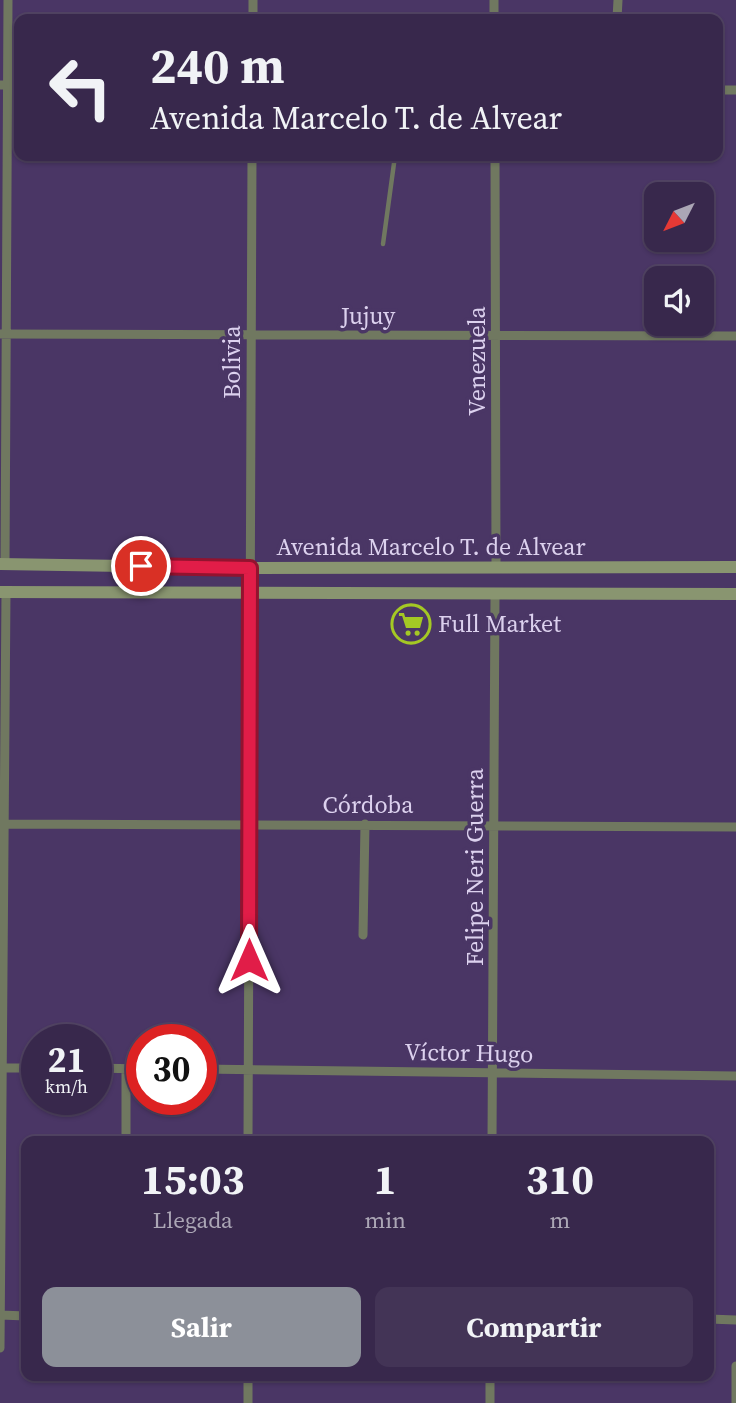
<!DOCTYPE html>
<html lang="es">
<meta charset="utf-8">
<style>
:root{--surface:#38284c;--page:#433456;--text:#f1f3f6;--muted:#aba6b5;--line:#524464;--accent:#8c9099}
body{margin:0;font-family:"Source Serif 4",serif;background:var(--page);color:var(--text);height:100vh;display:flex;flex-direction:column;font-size:26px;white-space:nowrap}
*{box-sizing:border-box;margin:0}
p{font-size:23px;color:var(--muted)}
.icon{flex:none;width:38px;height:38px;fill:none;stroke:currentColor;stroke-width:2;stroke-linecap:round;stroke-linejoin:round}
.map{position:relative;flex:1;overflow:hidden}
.panel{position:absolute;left:21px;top:1136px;width:693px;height:245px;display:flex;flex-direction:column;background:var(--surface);border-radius:14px;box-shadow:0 2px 5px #0004,0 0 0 2px var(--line)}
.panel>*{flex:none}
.guide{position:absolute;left:14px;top:14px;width:709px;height:147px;border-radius:14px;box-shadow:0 2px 5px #0004,0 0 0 2px var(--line);background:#38284c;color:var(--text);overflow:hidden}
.needle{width:46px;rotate:228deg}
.buttons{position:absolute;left:644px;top:182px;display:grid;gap:14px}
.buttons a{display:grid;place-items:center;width:70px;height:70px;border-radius:14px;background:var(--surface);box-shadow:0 2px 5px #0004,0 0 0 2px var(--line);font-size:35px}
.speed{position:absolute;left:21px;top:1024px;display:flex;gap:14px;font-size:35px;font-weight:700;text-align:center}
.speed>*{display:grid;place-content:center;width:91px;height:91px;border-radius:50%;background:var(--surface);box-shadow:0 2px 5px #0004,0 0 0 2px var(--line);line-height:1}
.speed small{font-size:18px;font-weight:400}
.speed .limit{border:10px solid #d22;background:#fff;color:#111}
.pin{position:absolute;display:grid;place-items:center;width:60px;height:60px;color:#fff;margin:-30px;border:4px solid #fff;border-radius:50%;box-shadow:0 2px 7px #0007}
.me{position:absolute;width:77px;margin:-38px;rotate:0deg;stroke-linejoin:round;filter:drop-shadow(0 0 5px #0008)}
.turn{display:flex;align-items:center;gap:24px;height:147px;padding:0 21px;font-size:32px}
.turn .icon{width:91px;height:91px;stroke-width:2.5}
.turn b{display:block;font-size:49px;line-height:60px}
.eta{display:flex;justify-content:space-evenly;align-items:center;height:119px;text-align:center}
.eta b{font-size:42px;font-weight:700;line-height:49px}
.cta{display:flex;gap:14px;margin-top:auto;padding:14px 21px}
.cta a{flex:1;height:80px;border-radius:14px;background:var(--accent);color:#fff;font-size:28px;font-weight:700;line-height:80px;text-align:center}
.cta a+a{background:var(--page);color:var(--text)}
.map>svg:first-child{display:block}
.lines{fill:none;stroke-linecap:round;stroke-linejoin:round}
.lane{stroke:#707860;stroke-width:4.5}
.street{stroke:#707860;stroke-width:9}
.secondary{stroke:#899570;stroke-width:12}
.route-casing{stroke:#92132f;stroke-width:18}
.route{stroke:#e11d48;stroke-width:12}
.labels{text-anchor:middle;stroke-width:7;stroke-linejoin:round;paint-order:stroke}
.street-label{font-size:24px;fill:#dcd1ee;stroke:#4a3665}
.poi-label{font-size:24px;fill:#dcd1ee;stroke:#4a3665;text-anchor:start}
</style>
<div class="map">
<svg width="736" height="1403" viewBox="0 0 736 1403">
<rect width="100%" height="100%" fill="#4a3665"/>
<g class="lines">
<path class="lane" d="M383,244L395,156"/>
<path class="street" d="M253,19V0
M494,19V0
M617,19L618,0
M0,85H19
M718,90H736
M495,156L496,567
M0,334L736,336
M5,564L8,0
M0,824L736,827
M363,935L365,824
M0,1068H37
M96,1068L142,1069
M201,1069L736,1076
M126,1141V1069
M248,1141L252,156
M492,1141L495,594
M0,1315L26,1316
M709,1319L736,1320
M0,1348L6,592
M248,1403V1376
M490,1403V1376
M736,1403V1366"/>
<path class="secondary" d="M0,564L250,568L736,567
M0,592L736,594"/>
</g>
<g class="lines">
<g class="route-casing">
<path id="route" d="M141,566L250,568L249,960"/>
</g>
<use href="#route" class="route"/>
</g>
<defs>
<g id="supermarket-ring" transform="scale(2.0125)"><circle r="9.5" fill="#4a3665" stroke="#a4c824" stroke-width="1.5"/><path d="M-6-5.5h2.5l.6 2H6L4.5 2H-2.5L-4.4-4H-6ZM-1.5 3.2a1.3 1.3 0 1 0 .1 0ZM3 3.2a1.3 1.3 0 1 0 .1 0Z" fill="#a4c824"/></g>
</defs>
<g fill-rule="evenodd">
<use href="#supermarket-ring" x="411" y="624"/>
</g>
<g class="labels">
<g class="street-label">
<text x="368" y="324">Jujuy</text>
<text transform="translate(477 361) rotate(-90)" y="8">Venezuela</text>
<text transform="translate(232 362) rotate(-90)" y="8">Bolivia</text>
<text x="431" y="555">Avenida Marcelo T. de Alvear</text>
<text x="368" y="813">Córdoba</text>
<text transform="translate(475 867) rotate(-90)" y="8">Felipe Neri Guerra</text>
<text transform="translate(469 1053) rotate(1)" y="8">Víctor Hugo</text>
</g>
<g class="poi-label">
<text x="438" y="632">Full Market</text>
</g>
</g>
</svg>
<div class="buttons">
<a><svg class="needle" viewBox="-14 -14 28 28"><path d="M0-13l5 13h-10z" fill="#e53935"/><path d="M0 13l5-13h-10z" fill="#aba6b5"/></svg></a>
<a><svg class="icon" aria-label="sound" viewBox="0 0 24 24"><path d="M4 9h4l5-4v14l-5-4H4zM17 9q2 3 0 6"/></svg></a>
</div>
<div class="speed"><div>21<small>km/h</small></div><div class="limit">30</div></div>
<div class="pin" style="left:141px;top:566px;background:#d93025"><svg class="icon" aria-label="arrive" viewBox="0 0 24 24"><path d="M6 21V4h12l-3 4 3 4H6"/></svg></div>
<svg class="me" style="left:249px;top:960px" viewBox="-20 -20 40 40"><path d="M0-17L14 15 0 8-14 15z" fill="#e11d48" stroke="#fff" stroke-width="4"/></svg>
<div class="guide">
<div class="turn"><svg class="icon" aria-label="left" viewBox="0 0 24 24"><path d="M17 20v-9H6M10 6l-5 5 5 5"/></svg><div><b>240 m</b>Avenida Marcelo T. de Alvear</div></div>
</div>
<section class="panel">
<div class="eta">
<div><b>15:03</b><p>Llegada</p></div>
<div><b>1</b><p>min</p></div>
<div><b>310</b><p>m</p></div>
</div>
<div class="cta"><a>Salir</a><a>Compartir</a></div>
</section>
</div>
